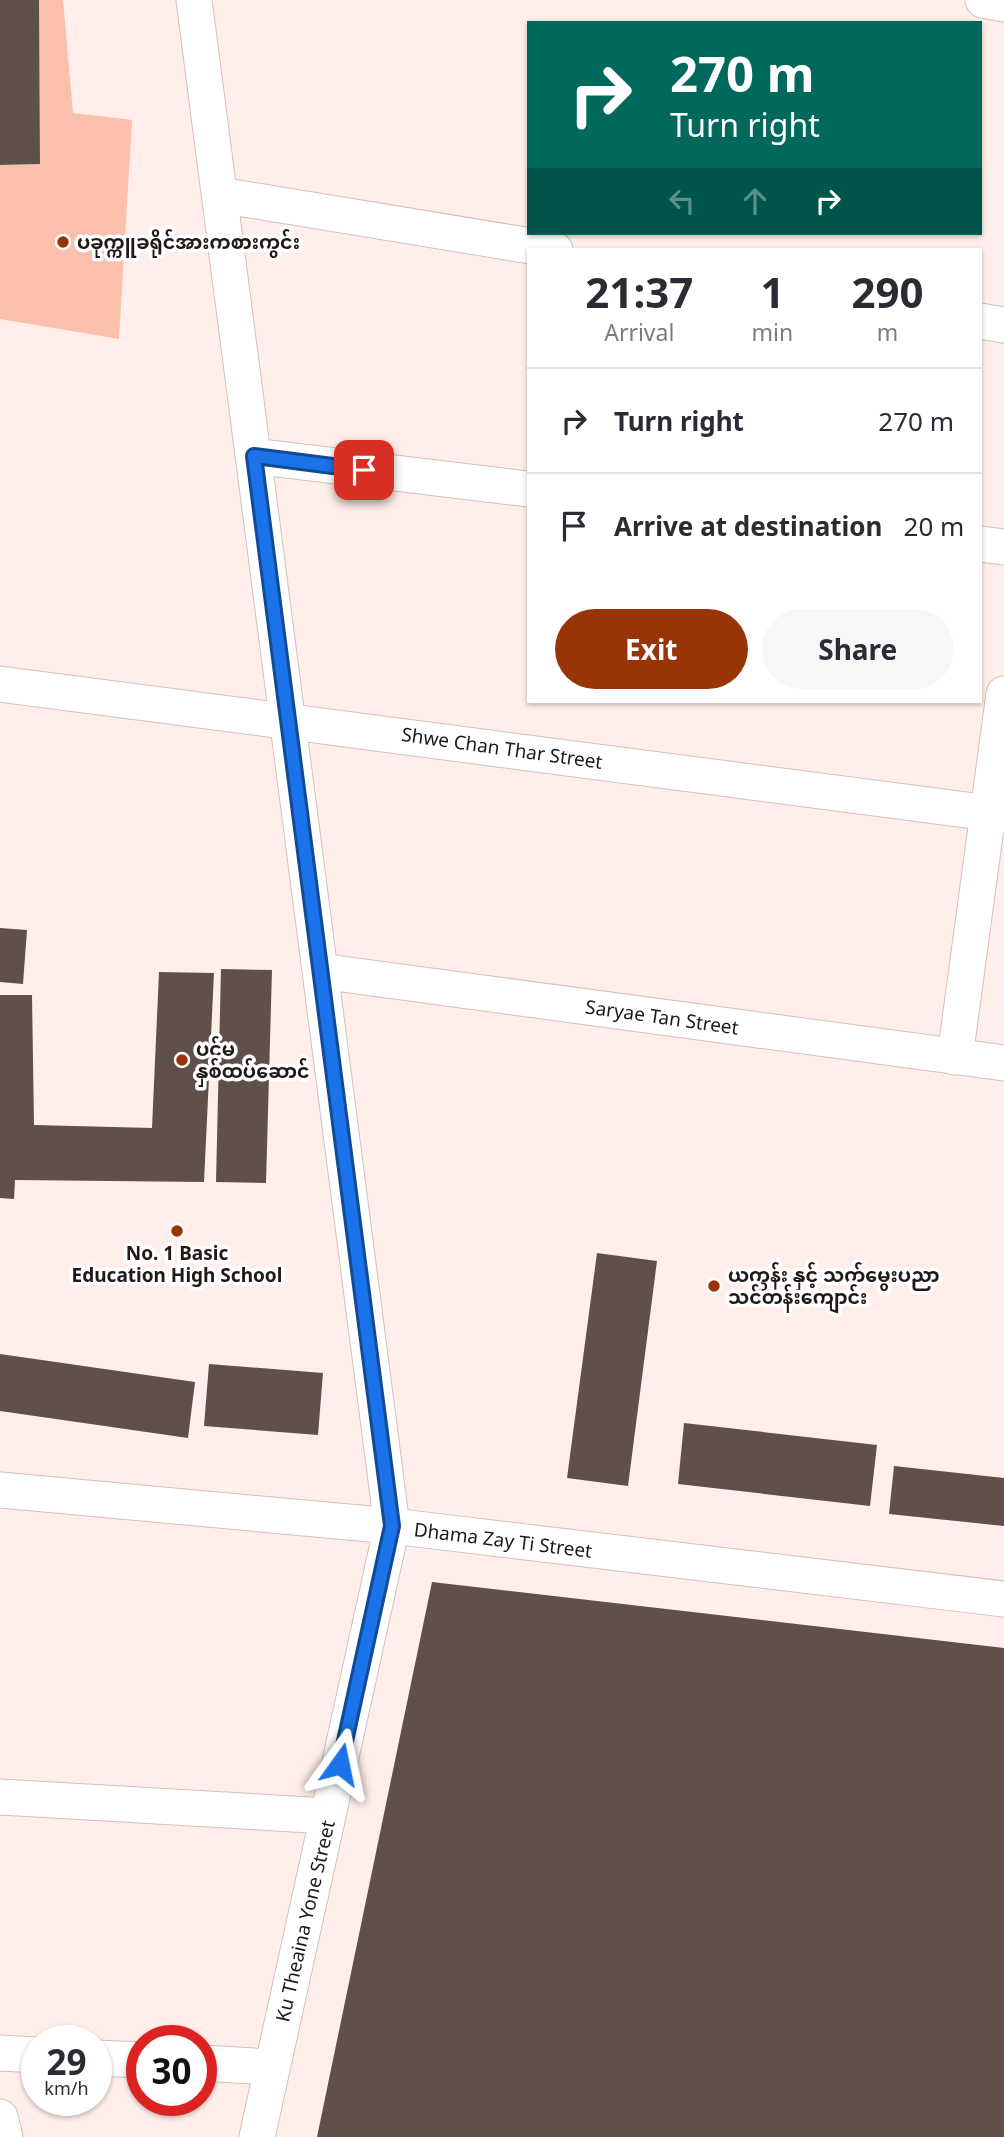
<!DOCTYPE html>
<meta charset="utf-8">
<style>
:root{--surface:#fff;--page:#f7f7f7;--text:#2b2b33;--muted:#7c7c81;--line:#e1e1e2;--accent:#993407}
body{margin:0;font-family:"Noto Sans","Noto Sans Myanmar",sans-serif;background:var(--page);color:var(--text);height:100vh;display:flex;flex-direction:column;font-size:26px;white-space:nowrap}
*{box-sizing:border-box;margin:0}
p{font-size:23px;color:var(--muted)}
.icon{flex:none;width:38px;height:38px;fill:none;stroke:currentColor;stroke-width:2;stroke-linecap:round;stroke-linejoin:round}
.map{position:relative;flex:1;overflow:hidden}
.panel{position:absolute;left:527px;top:248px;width:455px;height:455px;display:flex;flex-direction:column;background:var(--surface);border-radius:0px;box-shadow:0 2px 5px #0004}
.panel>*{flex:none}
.hud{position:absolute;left:527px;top:21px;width:455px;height:214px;border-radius:0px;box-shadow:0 2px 5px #0004;background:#00695c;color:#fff;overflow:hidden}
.speed{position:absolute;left:21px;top:2025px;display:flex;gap:14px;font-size:35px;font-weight:700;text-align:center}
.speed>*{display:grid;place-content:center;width:91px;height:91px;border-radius:50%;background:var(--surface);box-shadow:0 2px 5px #0004;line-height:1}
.speed small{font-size:18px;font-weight:400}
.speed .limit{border:10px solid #d22;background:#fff;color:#111}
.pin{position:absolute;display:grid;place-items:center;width:60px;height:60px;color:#fff;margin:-30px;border-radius:14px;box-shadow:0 4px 10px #0006}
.me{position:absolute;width:77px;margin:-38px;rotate:12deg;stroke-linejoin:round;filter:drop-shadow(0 0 5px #0008)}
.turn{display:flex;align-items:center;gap:24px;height:147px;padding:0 28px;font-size:32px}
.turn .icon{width:91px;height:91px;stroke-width:2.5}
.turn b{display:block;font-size:49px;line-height:60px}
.lanes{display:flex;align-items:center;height:66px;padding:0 28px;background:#0003;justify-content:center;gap:35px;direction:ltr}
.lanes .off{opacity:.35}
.eta{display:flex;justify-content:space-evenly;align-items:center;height:119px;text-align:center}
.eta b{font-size:42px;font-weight:700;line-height:49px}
.cta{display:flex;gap:14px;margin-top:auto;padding:14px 28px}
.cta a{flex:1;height:80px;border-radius:42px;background:var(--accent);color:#fff;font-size:28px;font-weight:700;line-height:80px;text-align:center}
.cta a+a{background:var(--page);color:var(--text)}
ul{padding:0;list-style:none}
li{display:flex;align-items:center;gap:21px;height:105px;padding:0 28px;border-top:2px solid var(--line)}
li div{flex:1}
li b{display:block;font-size:26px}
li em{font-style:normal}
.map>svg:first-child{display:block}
.green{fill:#fbc0ac}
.building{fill:#60504a}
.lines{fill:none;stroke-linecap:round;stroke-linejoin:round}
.minor-casing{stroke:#d3c0b9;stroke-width:37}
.minor{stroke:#fff;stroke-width:35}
.route-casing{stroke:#114b97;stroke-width:18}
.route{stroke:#1a73e8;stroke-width:12}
.poi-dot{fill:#993407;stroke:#fff;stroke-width:2.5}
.labels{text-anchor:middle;stroke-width:7;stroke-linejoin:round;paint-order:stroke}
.poi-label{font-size:19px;font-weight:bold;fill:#201917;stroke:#fff;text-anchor:start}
.street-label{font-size:19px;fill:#201917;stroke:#fff}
</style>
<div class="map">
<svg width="1004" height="2137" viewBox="0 0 1004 2137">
<rect width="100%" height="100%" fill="#ffeee9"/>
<path class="green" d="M39,0H63L73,113L132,120L119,339L0,319V165L40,164Z"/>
<path class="building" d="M0,0H39L40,164L0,165Z
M0,928L27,930L23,984L0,982Z
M221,969L272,970L266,1183L216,1182Z
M159,972L214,973L204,1182L15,1180L14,1199L0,1198V995H32L34,1125L152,1128Z
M597,1253L657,1261L628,1486L567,1478Z
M0,1354L195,1382L188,1438L0,1411Z
M209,1364L323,1373L318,1435L204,1426Z
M684,1423L877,1445L870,1506L678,1484Z
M894,1466L1004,1478V1526L889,1514Z
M432,1582L1004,1648V2137H317Z"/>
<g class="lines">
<g class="minor-casing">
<path id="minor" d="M194,0L392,1526L257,2137
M983,0L1004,4
M220,195L555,250
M980,321L1004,325
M254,456L528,489
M980,544L1004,547
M0,684L1004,815
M320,971L1004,1063
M955,1057L1004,694
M0,1490L392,1526L1004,1599
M0,1797L328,1816
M0,2053L37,2055
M96,2058L142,2060
M201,2063L272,2067
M0,2117L5,2137"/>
</g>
<use href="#minor" class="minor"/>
</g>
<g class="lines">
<g class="route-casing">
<path id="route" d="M340,1764L392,1526L254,456L364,470"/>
</g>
<use href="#route" class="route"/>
</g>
<g class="poi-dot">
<circle cx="63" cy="242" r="7"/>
<circle cx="182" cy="1060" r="7"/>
<circle cx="177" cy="1231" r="7"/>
<circle cx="714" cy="1286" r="7"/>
</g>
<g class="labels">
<g class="poi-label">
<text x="77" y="249">ပခုက္ကူခရိုင်အားကစားကွင်း</text>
<text x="196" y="1056">ပင်မ<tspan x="196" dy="22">နှစ်ထပ်ဆောင်</tspan></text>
<text x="177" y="1260" text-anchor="middle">No. 1 Basic<tspan x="177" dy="22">Education High School</tspan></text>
<text x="728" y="1282">ယက္ကန်း နှင့် သက်မွေးပညာ<tspan x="728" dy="22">သင်တန်းကျောင်း</tspan></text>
</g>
<g class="street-label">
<text transform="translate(502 748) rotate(8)" y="7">Shwe Chan Thar Street</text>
<text transform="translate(662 1017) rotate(8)" y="7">Saryae Tan Street</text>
<text transform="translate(503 1540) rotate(7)" y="7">Dhama Zay Ti Street</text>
<text transform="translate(305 1921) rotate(-77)" y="7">Ku Theaina Yone Street</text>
</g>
</g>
</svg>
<div class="speed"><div>29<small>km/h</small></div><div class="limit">30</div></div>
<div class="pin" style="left:364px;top:470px;background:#d93025"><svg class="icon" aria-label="arrive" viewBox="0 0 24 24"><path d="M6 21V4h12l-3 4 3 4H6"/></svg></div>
<svg class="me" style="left:340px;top:1764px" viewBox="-20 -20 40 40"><path d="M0-17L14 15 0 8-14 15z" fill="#1a73e8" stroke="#fff" stroke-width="4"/></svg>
<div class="hud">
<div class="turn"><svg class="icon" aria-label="right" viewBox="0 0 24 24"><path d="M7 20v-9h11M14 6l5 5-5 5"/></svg><div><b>270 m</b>Turn right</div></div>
<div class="lanes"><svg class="icon off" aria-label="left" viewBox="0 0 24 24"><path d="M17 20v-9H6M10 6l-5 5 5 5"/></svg><svg class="icon off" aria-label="ahead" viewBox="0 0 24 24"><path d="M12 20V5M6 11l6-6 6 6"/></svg><svg class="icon" aria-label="right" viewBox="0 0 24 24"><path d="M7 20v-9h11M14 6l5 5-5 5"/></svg></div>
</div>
<section class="panel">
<div class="eta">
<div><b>21:37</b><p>Arrival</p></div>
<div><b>1</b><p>min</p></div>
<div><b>290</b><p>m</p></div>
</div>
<ul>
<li><svg class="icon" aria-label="right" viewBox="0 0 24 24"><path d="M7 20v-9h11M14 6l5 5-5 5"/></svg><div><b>Turn right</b></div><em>270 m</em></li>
<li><svg class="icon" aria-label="arrive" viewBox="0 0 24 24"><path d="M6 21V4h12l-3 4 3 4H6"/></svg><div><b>Arrive at destination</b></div><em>20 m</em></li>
</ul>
<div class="cta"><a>Exit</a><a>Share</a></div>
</section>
</div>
